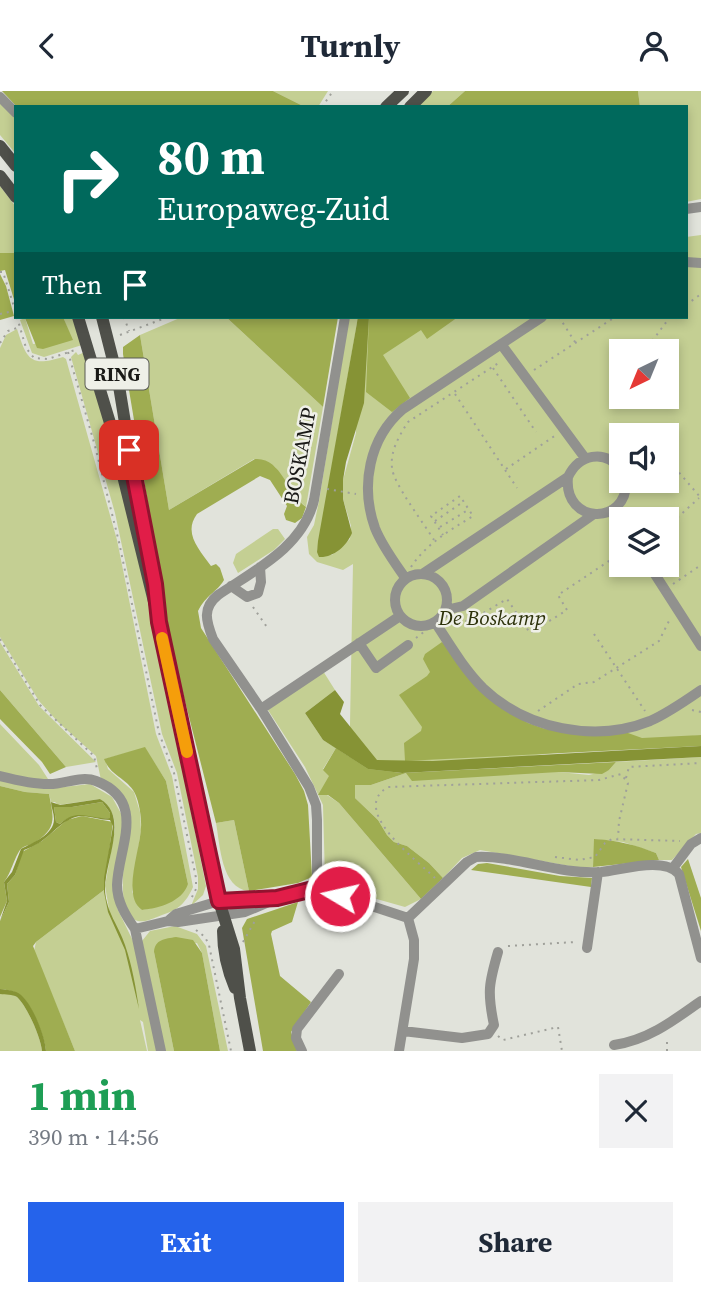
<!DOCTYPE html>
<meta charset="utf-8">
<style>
:root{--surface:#fff;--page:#f2f2f3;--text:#1f2937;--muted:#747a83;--accent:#2563eb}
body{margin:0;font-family:"Source Serif 4",serif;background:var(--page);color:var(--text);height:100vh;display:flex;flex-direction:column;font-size:26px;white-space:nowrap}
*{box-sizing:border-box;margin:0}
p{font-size:23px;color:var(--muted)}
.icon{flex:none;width:38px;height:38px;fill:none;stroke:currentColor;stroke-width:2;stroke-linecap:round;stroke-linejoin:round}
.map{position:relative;height:960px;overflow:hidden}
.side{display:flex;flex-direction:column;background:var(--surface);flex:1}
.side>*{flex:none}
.guide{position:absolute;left:14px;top:14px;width:674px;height:214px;border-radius:0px;box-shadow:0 4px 10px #0003;background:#00695c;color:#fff;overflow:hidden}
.needle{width:46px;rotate:223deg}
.buttons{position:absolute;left:609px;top:248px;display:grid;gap:14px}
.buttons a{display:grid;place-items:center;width:70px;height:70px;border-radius:0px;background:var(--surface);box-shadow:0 4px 10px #0003;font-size:35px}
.pin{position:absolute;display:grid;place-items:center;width:60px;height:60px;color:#fff;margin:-30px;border-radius:14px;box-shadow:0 4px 10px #0006}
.me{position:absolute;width:77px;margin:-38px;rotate:279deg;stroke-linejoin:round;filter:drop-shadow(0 0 5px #0008)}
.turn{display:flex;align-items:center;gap:24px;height:147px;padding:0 28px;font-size:32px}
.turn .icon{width:91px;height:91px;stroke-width:2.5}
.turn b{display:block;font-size:49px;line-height:60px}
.then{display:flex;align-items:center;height:66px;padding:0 28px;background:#0003;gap:14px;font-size:26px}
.round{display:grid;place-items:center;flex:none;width:74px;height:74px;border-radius:0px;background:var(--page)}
.headline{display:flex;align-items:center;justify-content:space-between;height:119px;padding:0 28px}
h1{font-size:42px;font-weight:700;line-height:52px;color:#1e9e55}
.cta{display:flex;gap:14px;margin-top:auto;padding:14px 28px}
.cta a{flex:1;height:80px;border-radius:0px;background:var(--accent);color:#fff;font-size:28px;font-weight:700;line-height:80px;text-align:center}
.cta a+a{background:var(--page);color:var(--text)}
header{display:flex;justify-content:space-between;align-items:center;height:91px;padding:0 28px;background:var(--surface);font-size:32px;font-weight:700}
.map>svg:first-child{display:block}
.green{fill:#c4cf93;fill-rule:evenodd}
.forest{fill:#9fad51}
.water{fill:#869335;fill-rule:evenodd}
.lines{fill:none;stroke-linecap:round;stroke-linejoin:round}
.path{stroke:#9fa09a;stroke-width:2;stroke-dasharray:2 5;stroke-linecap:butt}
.minor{stroke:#91918e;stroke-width:10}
.major{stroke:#4f504a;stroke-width:12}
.route-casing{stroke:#92132f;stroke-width:18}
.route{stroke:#e11d48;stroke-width:12}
.slow{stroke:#f59e0b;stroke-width:12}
.labels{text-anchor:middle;stroke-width:5;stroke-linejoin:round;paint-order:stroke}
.shield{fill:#eff0e8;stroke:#595a55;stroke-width:2}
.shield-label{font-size:19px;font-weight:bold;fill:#191916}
.street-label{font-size:21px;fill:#191916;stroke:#eff0e8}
.park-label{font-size:21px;font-style:italic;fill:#2c3109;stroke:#eff0e8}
</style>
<header><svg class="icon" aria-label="back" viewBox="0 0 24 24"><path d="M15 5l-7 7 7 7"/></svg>Turnly<svg class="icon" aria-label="person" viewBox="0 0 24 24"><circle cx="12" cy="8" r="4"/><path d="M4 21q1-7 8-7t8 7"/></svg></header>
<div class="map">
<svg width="701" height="960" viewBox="0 0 701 960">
<rect width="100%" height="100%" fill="#e1e3db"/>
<path class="green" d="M273,0H328L318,16H305Z
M433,0H465L447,16H417Z
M638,0H701V108L686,111V16H640Z
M0,11L16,27V63L0,44Z
M0,95L16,116V162H0Z
M701,144V644L349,687L353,473L343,479L317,471L309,463L307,446L314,434L319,410L349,226H686V146ZM357,232L356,342L343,389V408L351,435L350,448L332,464L317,461ZM621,261H667V306H621ZM621,345H667V390H621ZM621,429H667V474H621Z
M63,226H72L82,254L44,266L32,262L20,229L25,227L33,253L72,249Z
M182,226H226L323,316L306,416L294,405L275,376L254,368L169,419L140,244Z
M17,238C27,269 30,276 63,266L66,268L117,449L156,643L172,685L193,796C186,812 178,819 162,824C154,827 143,833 135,829C112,817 128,749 131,728L101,689L96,665L58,631L39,610L0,546V257L6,244ZM145,657L166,690L188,793L156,816L142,819L132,801L141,739L140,721L134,701L108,678L105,668Z
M76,261L78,264L85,261L135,441L206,795L203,804L191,815L198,798V786L177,682L162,643L115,422L71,266Z
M273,438H278L285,448L274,459L238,482L233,472L236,463Z
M0,551L39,615L96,671L66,676L0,599Z
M323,580L335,599L305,622L323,649L336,657L323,678L330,685L327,704L339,712L421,808L405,816L334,796L325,788L323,714L305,676L268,619Z
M0,633L39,674L48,688L46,690L0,682Z
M701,666V742L696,743L672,769H659L656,762L623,751L595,748L593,776L581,777L480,759L462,767L443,787L429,772L407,755L394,751L387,744L378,729L355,707V694H371L406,682L559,681L589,684L609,679L616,671Z
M0,689L64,696L90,693L112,706L123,726L117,817L134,852L157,960H148L143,931L140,929L147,960H75L34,860L36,851L104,799L110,824L105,795L115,738C115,726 111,715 100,708L58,714L55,711H51L49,703L25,701L0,695Z
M234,729L249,800C221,798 220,753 216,732Z
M175,835L197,843L206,855L228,960H220L202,862L197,852L154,861L174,960H165L142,850L150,840Z
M0,903C6,903 12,902 17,906C27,915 41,947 42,960H0Z"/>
<path class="forest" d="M2,0H273L305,16H17Z
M465,0H638L640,16H447Z
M0,162H16V215L5,179L0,180Z
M0,183L6,195L14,225L0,229Z
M28,226H63L73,249L43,258L37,257L25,227Z
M226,226H338L323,316Z
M369,226H458L427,248L421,239L383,264L410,307L392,321L366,301Z
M140,244L169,419L255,368C281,366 287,402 306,416L302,427L295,432L286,429L284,423L287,415L270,389L260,385L197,423C183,442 199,458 211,475L216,473L220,477L224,489C217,501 206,504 198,520L201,537L295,683L304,700L308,714L312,786L298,792L249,800L234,729L216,732L173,563L123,263V256Z
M442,551L505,619L528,632L545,638L628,642L642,647L701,644V655L405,670L404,652L421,640L422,636L399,604L427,585L430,581L423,568L425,563Z
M0,599L66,676L50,683L42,671L0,628Z
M145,656L166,690L188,793C182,811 159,817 142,819C120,804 143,754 141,731C141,722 138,706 133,699C124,686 111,685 104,668Z
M336,657L368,678L402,682L616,671L609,679L602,683L559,681L412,690L406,682L371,694H355V707L378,729L387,744L394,751L407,755L429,772L443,787L421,808L339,712L328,704H318L329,685L323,679Z
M0,695L25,701L49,703C53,725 58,736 37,750C32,754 26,754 22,757C16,761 11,783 4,791L7,810L0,826Z
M102,711L110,722V727C91,729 76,718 60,733L56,731L54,716H72Z
M82,725L113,731L104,799L36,851L33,855L75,960H46C45,947 32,913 21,905C15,900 7,899 0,898V830L9,811L7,793L15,784L22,761L42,750L67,729Z
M594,748C616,749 636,754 656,762L659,769L593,776Z
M688,768L701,807V840L681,776Z
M487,772L560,785L592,787L591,796L471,779L478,773Z
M298,811L292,831L272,840L271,843L280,885L311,911L291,941L297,960H263L242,837L247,828Z
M176,846L193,849L202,862L220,960H174L154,861C155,848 165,848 176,846Z"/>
<path class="water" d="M358,226H369L364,312L346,371L343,389V408L352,442C347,455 333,467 319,466L317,461L318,450Z
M335,599L344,611L340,623L377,669L433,670L701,655V666L402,682L368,678L323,649L305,622Z
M100,708C130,725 104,772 105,799C106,821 119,835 125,854C132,874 136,897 139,918L125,859L108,821L104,801V787L113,735L110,729C100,729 91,725 82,725C64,726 53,743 39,752C34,755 29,757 24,759L15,784L7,793L9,811L0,830L7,810L4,791L12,781L21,758C32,752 54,744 54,728C54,722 51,716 51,711L60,714ZM102,711L110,722V727C89,729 78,716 60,733L56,731L54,716H72Z
M0,898C7,899 15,899 21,904C33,914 45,945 46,960H42C41,947 27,915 17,906C12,903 6,904 0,903Z"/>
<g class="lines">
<path class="path" d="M322,16L333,0
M0,181H3L16,222
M686,214L701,203
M0,223L13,220
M17,226L26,257L34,267L48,268L75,259
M124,226L129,240
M559,226L575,251
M120,244L168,226
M0,252L8,240L20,236
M68,261L95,355L119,451L159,642L174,682L196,787V798L191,808
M644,261L670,226
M493,277L536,341
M534,279L615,226
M667,286L676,296
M455,303L517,397
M506,378L556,344
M667,380L676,378L701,407
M327,398L356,403
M435,430L463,411
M440,436L468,419
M667,436L699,407
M434,449C425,434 393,392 392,377C390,360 399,345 408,331L500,271
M411,476C427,452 449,440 473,425L460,405L431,425L443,444
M673,493L701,474
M253,516L269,539
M460,525L468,531L507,508L530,542L567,519L558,504L621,462
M594,543L645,620
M416,547L425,540L424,535
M0,548L40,614L94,665L97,678
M692,619L701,621
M538,620L578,593L594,591L659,550L670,528
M626,687L629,676L701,672
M555,766L579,769L595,766L605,752L612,748L680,750
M435,787C418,770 348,719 388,696L599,689L621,683L628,692L619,730L618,747
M196,839L205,846L209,854L231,960
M243,851L256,828
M508,855L576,851
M498,945L503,949L558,936L562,960
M667,960V947"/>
<path class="minor" d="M0,6L16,22
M686,118L701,116
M686,171L701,172
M501,253L585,367
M568,386C563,434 628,435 626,390
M649,474L701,555
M424,482L568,386C579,363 604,358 621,378
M395 509a26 26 0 1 1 52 0a26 26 0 1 1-52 0Z
M406,488C395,472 382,455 375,437C360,395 369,347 403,318L542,226
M231,495L247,506L258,502L261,491L260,476
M446,519L463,515L594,423
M435,531C450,554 464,578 483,597C526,638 595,652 650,630C668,622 685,610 701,599
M359,552L376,577L408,554
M261,618L400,525
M0,685C16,689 32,693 48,693C63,694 81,684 96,690C148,710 118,757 117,794C117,811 126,825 135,838L161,960
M673,777L691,753L701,747
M317,797V729L316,714L309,696L261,618L213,548C206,530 202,517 218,504C255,479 303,456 314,409L345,226
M408,827L467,771L476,766C516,764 558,784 601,781C622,779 664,765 679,783L701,867
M168,830L178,831L245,821L276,808
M135,838L168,830L176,823L219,810L277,807L317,797L408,827L414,849V868L399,960
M587,857L598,781
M403,940L462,947L488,943L494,934C487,901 489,892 498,861
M614,954C648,949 673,930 701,910
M302,960L296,947L297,938L339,883"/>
<path class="major" d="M386,16L403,0
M410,16L426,0
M0,55L16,75
M0,85L16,106
M78,226L110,332L159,531L219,810L234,858L240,907L250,960
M102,226L118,289L138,411
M223,840C223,861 227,878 235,897"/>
</g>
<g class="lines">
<g class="route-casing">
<path id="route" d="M129,359L155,493L159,531L219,810L277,807L317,797L340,805"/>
</g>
<use href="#route" class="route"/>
<path class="slow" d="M162,547L187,661"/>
</g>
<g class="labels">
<rect class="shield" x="85.5" y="267.5" width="63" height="31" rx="5"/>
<g class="shield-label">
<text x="117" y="290">RING</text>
</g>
<g class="street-label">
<text transform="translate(300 365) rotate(-79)" y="7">BOSKAMP</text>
</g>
<g class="park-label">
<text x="492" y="534">De Boskamp</text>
</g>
</g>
</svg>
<div class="buttons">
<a><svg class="needle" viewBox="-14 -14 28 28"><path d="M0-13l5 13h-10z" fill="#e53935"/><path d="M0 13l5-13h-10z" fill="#747a83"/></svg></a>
<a><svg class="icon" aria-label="sound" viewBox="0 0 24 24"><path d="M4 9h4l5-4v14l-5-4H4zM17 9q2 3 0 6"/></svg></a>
<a><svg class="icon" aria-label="layers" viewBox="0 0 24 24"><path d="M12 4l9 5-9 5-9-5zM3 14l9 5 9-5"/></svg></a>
</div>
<div class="pin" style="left:129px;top:359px;background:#d93025"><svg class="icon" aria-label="arrive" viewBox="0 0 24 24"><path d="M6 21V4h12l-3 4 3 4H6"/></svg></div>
<svg class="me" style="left:340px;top:805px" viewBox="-20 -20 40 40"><circle r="17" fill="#e11d48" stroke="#fff" stroke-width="3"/><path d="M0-11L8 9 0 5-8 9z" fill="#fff"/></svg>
<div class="guide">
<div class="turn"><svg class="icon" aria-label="right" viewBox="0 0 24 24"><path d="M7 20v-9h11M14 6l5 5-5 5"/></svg><div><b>80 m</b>Europaweg-Zuid</div></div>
<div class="then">Then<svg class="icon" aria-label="arrive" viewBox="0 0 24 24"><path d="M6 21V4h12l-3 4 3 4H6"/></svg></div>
</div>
</div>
<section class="side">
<div class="headline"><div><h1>1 min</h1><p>390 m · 14:56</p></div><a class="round"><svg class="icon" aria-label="close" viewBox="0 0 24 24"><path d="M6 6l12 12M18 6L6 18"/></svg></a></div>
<div class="cta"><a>Exit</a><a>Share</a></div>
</section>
